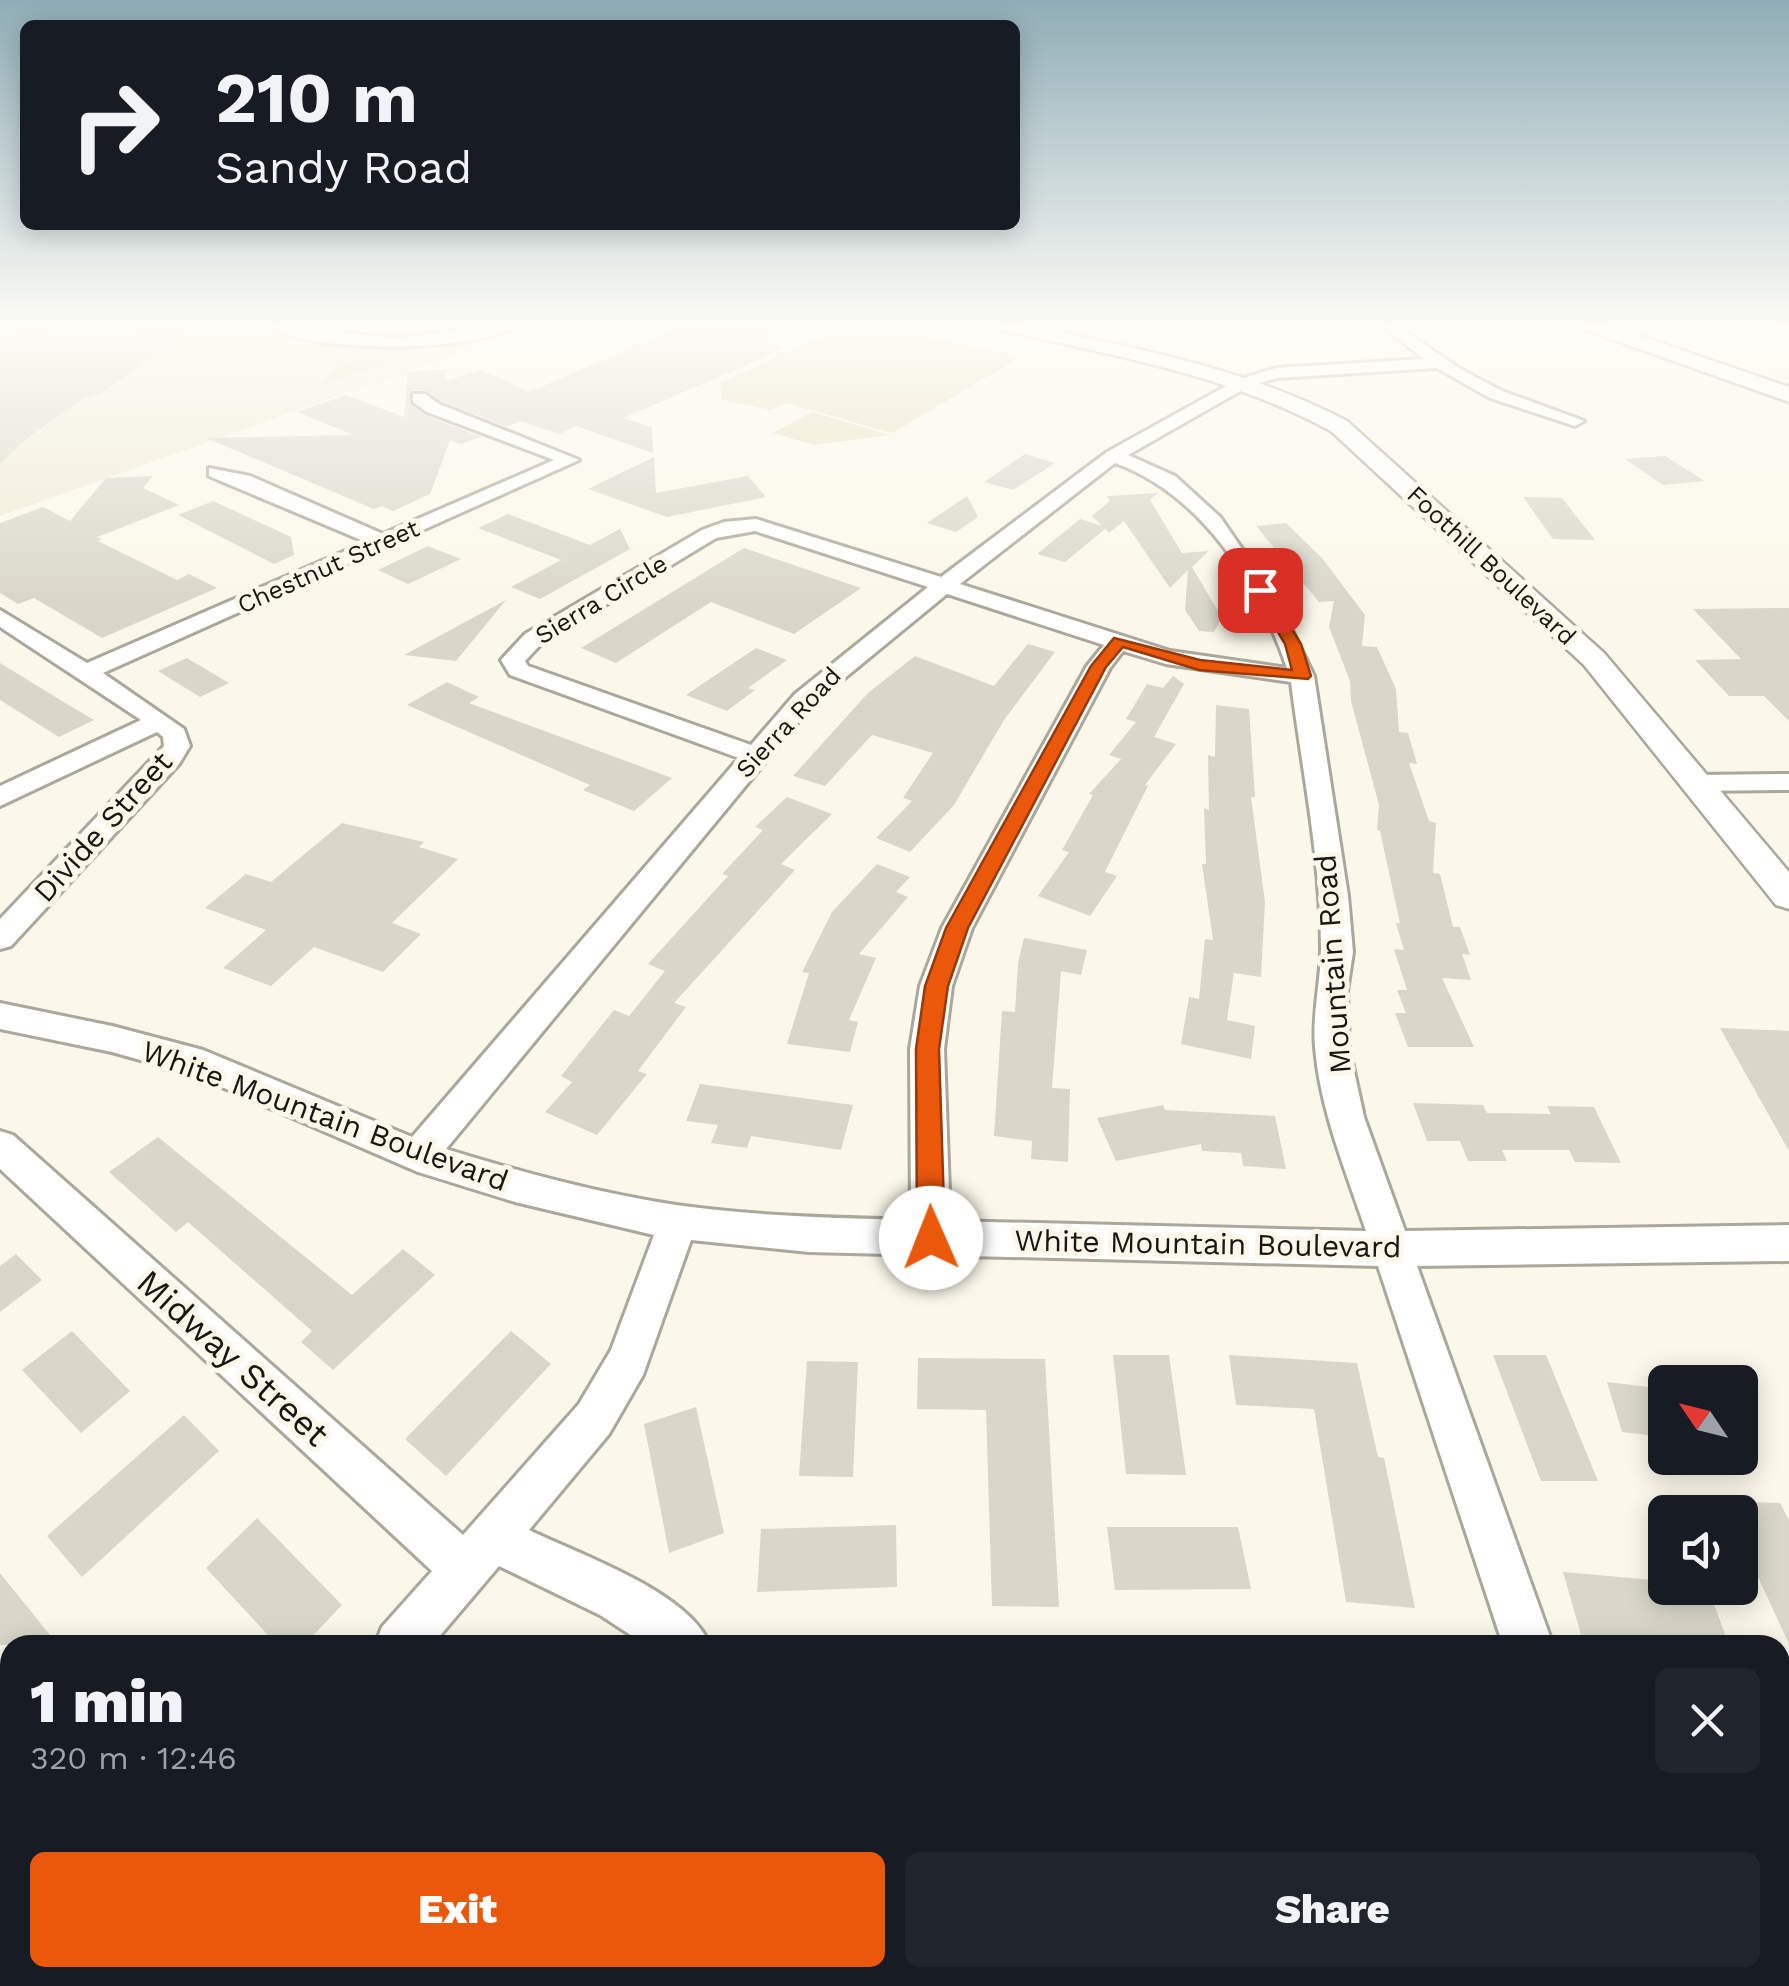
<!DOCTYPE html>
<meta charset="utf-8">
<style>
:root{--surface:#171b24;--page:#20242c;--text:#f1f3f6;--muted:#9ea1a6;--accent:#ea580c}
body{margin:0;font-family:"Work Sans",sans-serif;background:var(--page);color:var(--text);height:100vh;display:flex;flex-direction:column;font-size:38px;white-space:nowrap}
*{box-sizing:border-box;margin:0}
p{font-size:32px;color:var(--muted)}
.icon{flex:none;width:55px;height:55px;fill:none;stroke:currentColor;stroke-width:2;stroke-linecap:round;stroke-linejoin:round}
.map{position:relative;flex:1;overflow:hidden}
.details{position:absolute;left:0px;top:1635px;width:1790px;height:352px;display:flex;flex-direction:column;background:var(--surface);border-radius:30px 30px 0 0;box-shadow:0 5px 25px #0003}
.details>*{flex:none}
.top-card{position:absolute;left:20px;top:20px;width:1000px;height:210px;border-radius:15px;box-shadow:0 5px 25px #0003;background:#171b24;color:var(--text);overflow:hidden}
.needle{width:65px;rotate:305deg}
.fabs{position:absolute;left:1648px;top:1365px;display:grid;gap:20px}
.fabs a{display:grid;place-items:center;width:110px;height:110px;border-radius:15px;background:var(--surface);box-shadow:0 5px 25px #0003;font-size:50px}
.pin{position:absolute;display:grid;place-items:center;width:85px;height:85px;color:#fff;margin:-42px;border-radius:20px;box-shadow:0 5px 15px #0006}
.me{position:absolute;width:110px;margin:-55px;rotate:359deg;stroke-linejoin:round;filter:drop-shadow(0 0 8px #0008)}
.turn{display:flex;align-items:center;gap:35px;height:210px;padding:0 30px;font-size:45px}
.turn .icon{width:130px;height:130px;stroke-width:2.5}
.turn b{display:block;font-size:70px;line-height:85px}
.round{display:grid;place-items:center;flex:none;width:105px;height:105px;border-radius:15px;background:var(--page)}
.headline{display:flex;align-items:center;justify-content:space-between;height:170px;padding:0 30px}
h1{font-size:60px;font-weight:800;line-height:75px}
.cta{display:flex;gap:20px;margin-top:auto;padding:20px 30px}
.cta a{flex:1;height:115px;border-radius:15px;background:var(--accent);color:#fff;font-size:40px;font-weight:800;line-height:115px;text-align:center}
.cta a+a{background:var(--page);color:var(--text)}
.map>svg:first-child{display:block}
.built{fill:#f0ecd7}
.green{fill:#e8e1c0}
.building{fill:#dad7ca}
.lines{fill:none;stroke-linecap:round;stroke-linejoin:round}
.minor-casing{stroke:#aaa79b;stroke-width:6}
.major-casing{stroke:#aaa79b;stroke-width:5}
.highway-casing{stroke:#aaa79b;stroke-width:5}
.minor{fill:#fff;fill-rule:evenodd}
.major{fill:#fff;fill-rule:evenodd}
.highway{fill:#fff;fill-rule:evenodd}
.route{fill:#ea580c;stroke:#983908;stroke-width:2.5}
.labels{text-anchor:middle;stroke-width:10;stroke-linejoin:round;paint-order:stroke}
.far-street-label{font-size:25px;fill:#171612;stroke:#fbf8ea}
.street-label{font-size:30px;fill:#171612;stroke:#fbf8ea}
.near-street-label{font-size:35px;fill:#171612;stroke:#fbf8ea}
</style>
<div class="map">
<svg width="1789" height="1986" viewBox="0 0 1789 1986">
<rect width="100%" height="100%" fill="#fbf8ea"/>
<path class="built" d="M0,324H301L362,338L448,332L472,348L0,516Z"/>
<path class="green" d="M848,324H880L1019,358L892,433L786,403L771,410L722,400L720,383Z
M436,345L320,386L357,350Z
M812,412L889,435L814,445L773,433Z"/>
<path class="building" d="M688,324H799L759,341L786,348L623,418L652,427L653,453L576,426L559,434L520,421L506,427L441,401L427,391L413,390L409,402L425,415L481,437L461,444L450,440L430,494L393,511L382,506L374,509L206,438L354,435L297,412L346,395L404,417L408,372L447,369L446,381L481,370L529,392Z
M142,327L193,328L103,392L82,399L27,438L0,464V337L11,331L135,332Z
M1025,454L1055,463L1013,490L984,482Z
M1665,456L1705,481L1663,485L1625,459Z
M654,457L656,493L748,476L766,497L667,517L588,489Z
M153,476L143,488L179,505L97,537L102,539L98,541L177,580L189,574L217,588L102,638L34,598L18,604L0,593V523L43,507L70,521L106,478Z
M1158,493L1150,500L1182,553L1209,551L1192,567L1222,618L1214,632L1199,631L1185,610L1188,570L1170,588L1124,521L1109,533L1105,529L1065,562L1037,554L1080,519L1102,526L1092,516L1110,501L1107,496Z
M967,496L978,517L956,532L927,523Z
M1523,497L1562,498L1595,540L1553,539Z
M213,501L291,537L294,555L274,564L178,515Z
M508,514L590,545L620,529L630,549L540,599L511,587L561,560L478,528Z
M1286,523L1322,558L1365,615L1362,646L1377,647L1396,689L1399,732L1408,733L1417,764L1409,763L1429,821L1436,823L1433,873L1440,874L1453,927H1460L1470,955L1462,954L1471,980L1442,978L1474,1047H1408L1395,1013H1406L1397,990H1407L1394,949L1404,950L1396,923H1400L1380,831L1377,830L1379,805L1351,701L1350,681L1329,627L1334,601L1319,602L1256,526Z
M428,546L461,559L408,584L378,570Z
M744,548L861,588L794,634L711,602L616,663L581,648Z
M506,600L456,661L404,655Z
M1789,608V721L1764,696H1729L1695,660L1741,659L1693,609Z
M1028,644L1055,652L1004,720L954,805L910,852L876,838L912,801L903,798L933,753L872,735L825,786L793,776L868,693L915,656L994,686Z
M756,648L787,660L748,688L755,690L727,711L686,695Z
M187,658L229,683L200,697L158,671Z
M0,663L67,704L94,720L59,737L0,700Z
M1173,676L1184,684L1154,737L1176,744L1145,785L1148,786L1105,872L1117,876L1090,916L1038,896L1069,852L1062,850L1093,795L1089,794L1121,759L1109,755L1136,722L1126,719L1147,684L1163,688Z
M447,682L479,697L469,703L672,778L634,811L583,790L590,785L407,705Z
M1216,705L1249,709L1255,797H1251L1265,902L1261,977L1234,973L1227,1020L1255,1026L1251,1059L1181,1044L1189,997L1199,999L1205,939L1213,940L1202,864H1206L1204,808L1209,810L1208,755L1215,757Z
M787,797L832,814L781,864L795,870L674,1003L686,1007L638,1071L647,1074L597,1135L545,1112L572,1082L561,1076L614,1010L629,1016L665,971L648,964L728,876L722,874L763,830L755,827Z
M342,823L424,842L419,847L458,859L392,923L421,934L383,972L314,947L271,986L223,968L266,930L205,908L246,874L271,882Z
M877,864L910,877L896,892L908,897L859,954L876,958L849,1020L858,1022L850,1052L787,1044L809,973L802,972L832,912Z
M1024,938L1087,950L1081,975L1061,971L1052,1088L1070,1089L1068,1162L1031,1159L1032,1141L994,1136L1002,1011L1015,1012L1018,963Z
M1720,1028L1789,1031V1151Z
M700,1084L853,1105L841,1150L751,1136L747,1148L711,1143L718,1125L686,1121Z
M1413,1103L1483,1105L1487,1113L1551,1114L1547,1106L1594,1107L1621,1163L1575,1162L1569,1150H1502L1507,1161H1468L1460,1141H1427Z
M1163,1105L1165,1110L1275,1116L1286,1169L1243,1166L1241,1153L1202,1151L1201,1144L1116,1161L1097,1118Z
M158,1137L352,1295L403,1249L435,1275L333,1370L301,1342L312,1331L188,1222L176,1232L109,1172Z
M16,1254L42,1280L0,1312V1266Z
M72,1331L130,1391L81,1433L22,1370Z
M511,1331L551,1364L446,1476L405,1439Z
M1113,1355H1169L1186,1475L1126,1474Z
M1229,1355L1357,1363L1378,1457L1384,1458L1415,1608L1346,1602L1314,1409L1236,1405Z
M1493,1355H1546L1598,1481H1541Z
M918,1358L1045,1359L1059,1607L992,1606L986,1410L917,1409Z
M807,1361L858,1362L853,1477L799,1476Z
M1607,1382L1665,1389V1437L1622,1432Z
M696,1407L724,1533L669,1553L644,1424Z
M184,1415L219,1451L82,1577L47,1536Z
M1740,1502L1780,1503L1789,1520V1644L1740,1538Z
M257,1518L342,1605L304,1645H277L206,1568Z
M896,1525L897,1587L757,1592L761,1529Z
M1107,1527H1238L1251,1589L1115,1590Z
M1563,1572L1665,1581V1588H1708L1729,1645H1584Z
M0,1573L58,1645H0Z"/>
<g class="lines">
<g class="minor-casing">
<path id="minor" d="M265,324L393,338L522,324C480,353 305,355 265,324Z
M1379,324H1395L1460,369L1502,391L1584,421L1575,426L1490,398L1437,368L1277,378L1249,386L1128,455L1175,476L1220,517L1278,601L1314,676L1348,896L1353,952L1347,991L1349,1048L1364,1117L1405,1231L1789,1225V1261L1417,1266L1553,1645H1503L1378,1266L809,1252L691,1240L643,1375L609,1434L529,1530C580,1555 688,1591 710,1645H646L600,1615L499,1566L432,1645H375L382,1627L432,1571L0,1169V1131L13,1135L463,1535L579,1404L611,1350L654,1235L515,1202L418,1172L194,1075L112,1052L0,1029V1003L112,1026L203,1050L412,1137L739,758L510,675L501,660L525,634L702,530L724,522L756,519L941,577L1107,452L1237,380L1276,368L1424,359ZM1115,463C1201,494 1258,583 1287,668L1170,651L960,584ZM755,531L928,587L795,694L751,745L528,666L525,661L541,644L716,538ZM947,594L1104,645L1087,666L942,928L920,986L910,1049L911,1220C833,1218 753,1216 676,1205C597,1193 521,1172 446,1149L813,704ZM1123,651L1166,664L1291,682C1302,770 1321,860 1321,948C1321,981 1312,1013 1315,1047C1320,1110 1346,1171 1366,1231L950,1221L944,1049L952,986L972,928L1110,668Z
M413,394H425L439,404L579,460L103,673L184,729L190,746L179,764L11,946L0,949V919L164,746L163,737L157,732L0,806V786L141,720L0,627V610L87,663L366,542L209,476V468L250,476L383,534L554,460L427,412L413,402Z
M1789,774V790L1696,791L1683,783L1696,775Z
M76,1978H138L135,1986H73Z
M197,1978H258L261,1986H200Z
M760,1978H818V1986H760Z
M1611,1978H1669L1672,1986H1614Z"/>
</g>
<g class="major-casing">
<path id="major" d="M988,324H1021C1133,348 1244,367 1347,421L1604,653L1789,872V909L1776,905L1584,665L1331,431C1226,374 1112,355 997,329Z"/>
</g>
<g class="highway-casing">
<path id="highway" d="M1577,324H1606L1789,387V402L1580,328Z"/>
</g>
<use href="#minor" class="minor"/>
<use href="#major" class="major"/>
<use href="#highway" class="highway"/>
</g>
<linearGradient id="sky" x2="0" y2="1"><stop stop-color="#8facb6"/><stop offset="0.54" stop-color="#fdfcf6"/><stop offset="1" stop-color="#fdfcf6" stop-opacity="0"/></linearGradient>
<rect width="1789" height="602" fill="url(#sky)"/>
<path class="route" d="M1260,585L1268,590L1301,644L1311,676L1308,679L1199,670L1123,647L1106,667L968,928L948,986L939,1049L945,1238L941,1246L931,1250L921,1246L917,1238L916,1049L925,986L946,928L1091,666L1114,638L1200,660L1292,670L1285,644L1253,590Z"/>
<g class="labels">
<g class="far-street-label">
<text transform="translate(1492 565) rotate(43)" y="9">Foothill Boulevard</text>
<text transform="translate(328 566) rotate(-24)" y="9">Chestnut Street</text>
<text transform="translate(601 599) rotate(-31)" y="9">Sierra Circle</text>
<text transform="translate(788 722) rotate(-47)" y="9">Sierra Road</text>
</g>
<g class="street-label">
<text transform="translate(103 827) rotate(-48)" y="10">Divide Street</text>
<text transform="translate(1333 964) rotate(-94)" y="10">Mountain Road</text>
<text transform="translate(325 1116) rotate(20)" y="10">White Mountain Boulevard</text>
<text transform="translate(1208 1244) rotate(1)" y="10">White Mountain Boulevard</text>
</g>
<g class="near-street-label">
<text transform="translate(233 1358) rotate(42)" y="12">Midway Street</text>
</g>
</g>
</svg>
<div class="fabs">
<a><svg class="needle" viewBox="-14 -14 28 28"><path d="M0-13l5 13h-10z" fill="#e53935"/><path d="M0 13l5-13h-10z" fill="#9ea1a6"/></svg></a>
<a><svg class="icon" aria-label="sound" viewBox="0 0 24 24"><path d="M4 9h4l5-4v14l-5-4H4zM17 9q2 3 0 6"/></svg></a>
</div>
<div class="pin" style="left:1260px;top:590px;background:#d93025"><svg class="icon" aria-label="arrive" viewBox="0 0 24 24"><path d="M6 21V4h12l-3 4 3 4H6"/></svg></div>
<svg class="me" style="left:931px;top:1238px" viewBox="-20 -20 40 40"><circle r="19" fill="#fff"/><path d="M0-13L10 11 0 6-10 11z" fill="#ea580c"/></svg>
<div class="top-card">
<div class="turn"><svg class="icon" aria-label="right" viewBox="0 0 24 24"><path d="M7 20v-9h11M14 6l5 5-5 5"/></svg><div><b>210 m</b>Sandy Road</div></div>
</div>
<section class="details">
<div class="headline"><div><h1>1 min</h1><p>320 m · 12:46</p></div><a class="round"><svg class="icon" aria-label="close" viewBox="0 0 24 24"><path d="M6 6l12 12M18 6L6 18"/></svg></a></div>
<div class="cta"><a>Exit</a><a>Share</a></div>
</section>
</div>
